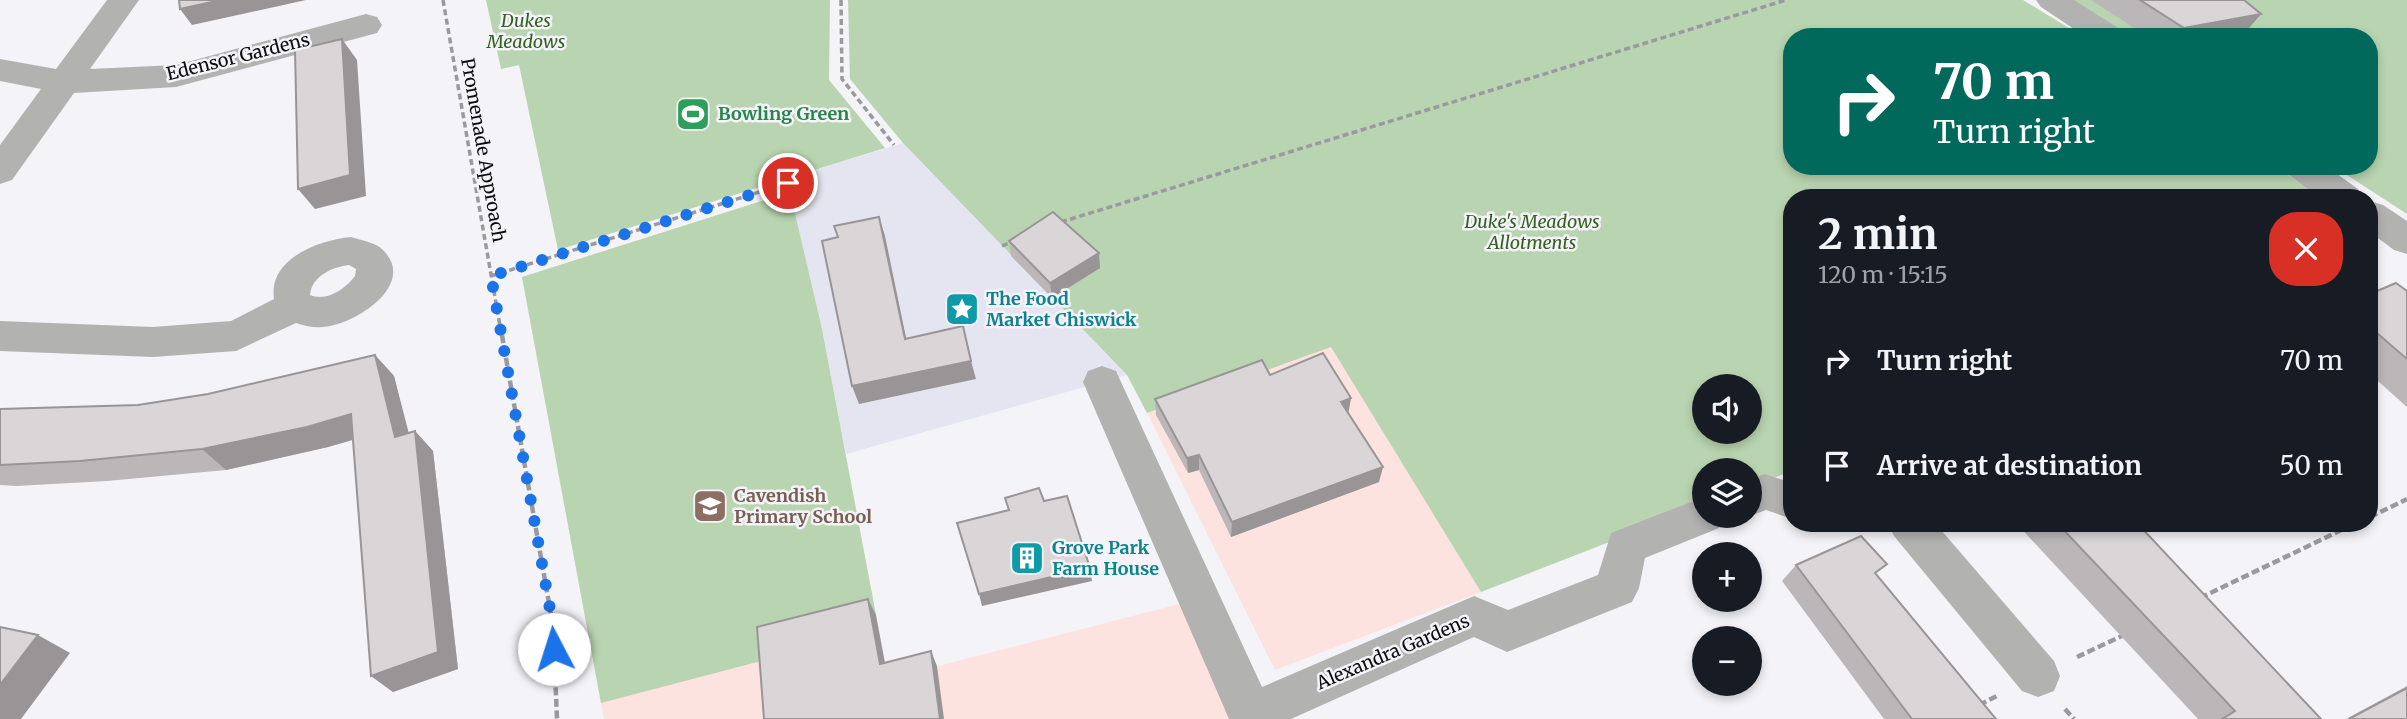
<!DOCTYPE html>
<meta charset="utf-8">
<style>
:root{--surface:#171b24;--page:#20242c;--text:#f1f3f6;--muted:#9ea1a6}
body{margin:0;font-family:Merriweather,serif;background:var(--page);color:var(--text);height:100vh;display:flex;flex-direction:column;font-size:26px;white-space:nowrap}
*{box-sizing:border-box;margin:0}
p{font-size:23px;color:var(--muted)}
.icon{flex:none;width:38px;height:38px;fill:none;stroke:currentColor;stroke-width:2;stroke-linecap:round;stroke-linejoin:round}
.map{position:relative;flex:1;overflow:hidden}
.details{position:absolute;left:1783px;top:189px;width:595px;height:343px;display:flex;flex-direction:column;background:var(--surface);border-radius:28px;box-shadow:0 4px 10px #0003}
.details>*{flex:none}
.guide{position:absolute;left:1783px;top:28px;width:595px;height:147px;border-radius:28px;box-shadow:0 4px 10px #0003;background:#00695c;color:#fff;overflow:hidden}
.fabs{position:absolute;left:1692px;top:374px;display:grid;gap:14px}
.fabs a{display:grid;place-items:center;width:70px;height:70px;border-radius:50%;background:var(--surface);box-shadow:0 4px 10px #0003;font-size:35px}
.pin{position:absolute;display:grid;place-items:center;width:60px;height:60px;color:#fff;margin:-30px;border:4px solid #fff;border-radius:50%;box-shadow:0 2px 7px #0007}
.me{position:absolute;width:77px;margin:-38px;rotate:355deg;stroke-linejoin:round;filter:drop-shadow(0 0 5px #0008)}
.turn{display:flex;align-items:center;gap:24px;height:147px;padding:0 35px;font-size:32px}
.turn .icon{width:91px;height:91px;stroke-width:2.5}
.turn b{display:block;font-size:49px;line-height:60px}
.round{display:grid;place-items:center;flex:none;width:74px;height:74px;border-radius:28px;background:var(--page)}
.overview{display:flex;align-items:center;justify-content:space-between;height:119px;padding:0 35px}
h1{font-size:42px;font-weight:700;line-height:52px}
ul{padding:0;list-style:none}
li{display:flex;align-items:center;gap:21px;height:105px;padding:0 35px}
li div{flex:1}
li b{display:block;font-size:26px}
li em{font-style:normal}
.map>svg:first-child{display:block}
.built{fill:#e4e5f0}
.education{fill:#fde3df}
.green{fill:#b9d4b0;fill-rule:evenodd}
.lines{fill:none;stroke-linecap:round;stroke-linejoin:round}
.path-far1{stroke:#9a9a9e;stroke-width:3.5;stroke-dasharray:6 3.5;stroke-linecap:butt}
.path{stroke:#9a9a9e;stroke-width:4.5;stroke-dasharray:8 3.5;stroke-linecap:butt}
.minor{fill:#b2b3b1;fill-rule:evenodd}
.wall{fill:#bbb7b9}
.shaded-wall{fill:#999596}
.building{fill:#dad5d7;stroke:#999596;stroke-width:2}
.route{stroke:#1a73e8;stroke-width:12;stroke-dasharray:0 21.6}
.labels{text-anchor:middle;stroke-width:5;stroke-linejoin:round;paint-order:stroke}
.park-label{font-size:18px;font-style:italic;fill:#33611f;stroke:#f3f3f8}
.street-label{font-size:18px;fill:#0c0c0d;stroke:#f3f3f8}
.leisure-label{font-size:18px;font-weight:bold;fill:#27864d;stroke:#f3f3f8;text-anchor:start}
.culture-label{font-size:18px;font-weight:bold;fill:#0d838f;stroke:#f3f3f8;text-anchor:start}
.education-label{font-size:18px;font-weight:bold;fill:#785e54;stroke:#f3f3f8;text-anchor:start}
</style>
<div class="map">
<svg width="2407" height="719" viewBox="0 0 2407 719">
<rect width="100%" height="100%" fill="#f3f3f8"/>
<path class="built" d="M903,143L1002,246L1127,375L846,454L822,329L786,179Z"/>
<path class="education" d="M790,192L822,329L888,679L1195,600L1237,719H604L522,277Z
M1331,346L1481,592L1275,670L1147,413Z"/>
<path class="green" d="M486,0H830L829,80L885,148L558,250L519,65L501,69Z
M848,0H2023L2084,37H1792V166H2275L2322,198H1792V471L1750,487V471H1704V505L1481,592L1331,347L1147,413L1127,375L903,143L850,79ZM1704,387H1750V432H1704Z
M2071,0H2407V214L2333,166H2370V37H2129Z
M790,192L822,329L876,615L768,642L769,659L601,703L522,277Z"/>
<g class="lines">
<path class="path-far1" d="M443,0L500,326
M841,0L842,79L894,145
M1061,222L1786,0
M1002,246L1014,241
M491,276L788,183"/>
<path class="path" d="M500,324L553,626L557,719
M2370,517L2407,499
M2200,598L2356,523
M2077,657L2126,634
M1979,705L1997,696
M2065,709L2074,719"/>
<path class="minor" d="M107,0H139L90,69L176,65L366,14L377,17L382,25L377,33L176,87L74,93L12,180L0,184V145L41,89L0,81V59L56,69Z
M2036,0H2074L2120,29L2125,37H2086L2041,7Z
M2284,166H2326L2358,189L2363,198H2320L2289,175Z
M2370,201L2383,205L2407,221V254L2394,250L2370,232Z
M351,237C360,240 374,242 382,249C419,284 355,325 323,327C313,328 305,326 296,323L236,351L153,357L0,351V321L153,327L231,321L274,299C268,258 320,240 351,237ZM349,265L356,269L355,276C345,289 327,302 310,295C312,276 332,267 349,265Z
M1102,366L1116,371L1121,382L1262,687L1474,596L1508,610L1598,575L1611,533L1704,497V516H1724L1719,528L1645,558L1639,588L1632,602L1507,652L1474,637L1291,719H1229L1083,382L1088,371Z
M1765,474L1792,483V519L1766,510L1750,516V479Z
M1888,523H1935L2054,661L2060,676L2054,691L2038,697L2022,691L1894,536Z"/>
</g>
<path class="wall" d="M2091,0H2244L2261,14L2243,35L2235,37H2148Z
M1009,241L1100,268L1052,298L1011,256Z
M2407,291V407L2370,374V294Z
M375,355L394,376L408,433L415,431L433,451L458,669L393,692L371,676L353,440L328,447L226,470L107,481L16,486L0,485V409L138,405L208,394Z
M1270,375L1351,398L1348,413L1379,482L1231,537L1199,470L1188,473L1156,415L1155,399Z
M2016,523H2137L2321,719H2198Z
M1796,565L1876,575L1996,719H1884L1782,581Z
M2407,686V719H2346Z"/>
<path class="shaded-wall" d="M221,0H306L192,25L180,9Z
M2261,14L2243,35L2235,37H2177L2184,28Z
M342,39L357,60L366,196L315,209L298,189Z
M879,217L885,236L910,357L905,339Z
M1099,253L1100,268L1052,298L1050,283Z
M375,355L394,376L415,457L395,437Z
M971,361L976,379L859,404L852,386Z
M1351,398L1348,415L1341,402Z
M351,414L372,434L328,447L226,470L202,449Z
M415,431L433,451L458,669L393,692L371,676Z
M1199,455V470L1188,473L1187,458Z
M1383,467L1379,482L1231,537L1232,522Z
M1090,568L1092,581L982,606L979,594Z
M868,599L876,615L888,679L880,664Z
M38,635L70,653L21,719H0V685Z
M931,651L937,666L944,719H940Z"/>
<path class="building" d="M179,0H221L180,9Z
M2140,0H2244L2261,14L2184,28Z
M342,39L350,175L298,189L295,50Z
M1053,212L1099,253L1050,283L1009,241Z
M879,217L905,339L963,326L971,361L852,386L822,241L838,237L834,226Z
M2396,283L2407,291V359L2370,327V294Z
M1323,353L1351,398L1341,402L1383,467L1232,522L1199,455L1187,458L1155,399L1262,360L1270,375Z
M375,355L395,437L415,431L438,652L371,676L351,414L307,427L202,449L80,461L0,465V409L138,405L208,394Z
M1039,488L1044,501L1067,496L1090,568L979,594L957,523L1009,510L1005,498Z
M2057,523H2137L2321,719H2222L2235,711Z
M1861,536L1887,564L1875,573L1996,719H1912L1796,565Z
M868,599L880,664L931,651L940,719H764L757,627Z
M0,627L38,635L0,685Z
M2407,688V719H2349Z"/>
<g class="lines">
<path class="route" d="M554,649L553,626L491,276L788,183"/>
</g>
<defs>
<g id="stadium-square" transform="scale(1.75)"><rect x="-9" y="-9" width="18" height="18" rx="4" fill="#2e9e5b" stroke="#f3f3f8"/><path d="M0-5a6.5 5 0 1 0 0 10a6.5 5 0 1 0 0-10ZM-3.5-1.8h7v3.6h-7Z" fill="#fff"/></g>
<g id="sight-square" transform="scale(1.75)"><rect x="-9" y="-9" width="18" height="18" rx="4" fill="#0f9aa8" stroke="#f3f3f8"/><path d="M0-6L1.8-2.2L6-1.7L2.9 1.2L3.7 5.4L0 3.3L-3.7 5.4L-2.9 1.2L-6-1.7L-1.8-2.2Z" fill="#fff"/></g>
<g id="school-square" transform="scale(1.75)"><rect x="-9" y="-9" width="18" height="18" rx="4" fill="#8d6e63" stroke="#f3f3f8"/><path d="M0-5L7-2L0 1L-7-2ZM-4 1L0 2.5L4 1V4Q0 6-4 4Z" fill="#fff"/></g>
<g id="building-square" transform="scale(1.75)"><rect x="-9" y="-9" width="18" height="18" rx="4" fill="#0f9aa8" stroke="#f3f3f8"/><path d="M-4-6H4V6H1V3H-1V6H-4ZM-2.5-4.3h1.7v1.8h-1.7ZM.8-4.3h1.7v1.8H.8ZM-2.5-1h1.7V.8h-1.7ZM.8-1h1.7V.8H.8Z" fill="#fff"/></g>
</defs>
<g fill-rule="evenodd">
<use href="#stadium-square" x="693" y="114"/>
<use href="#sight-square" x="962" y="309"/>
<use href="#school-square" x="710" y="506"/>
<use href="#building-square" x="1027" y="558"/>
</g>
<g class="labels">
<g class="park-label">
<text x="526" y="27">Dukes<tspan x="526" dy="21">Meadows</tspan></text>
<text x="1532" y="228">Duke's Meadows<tspan x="1532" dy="21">Allotments</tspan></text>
</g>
<g class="street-label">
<text transform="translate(238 57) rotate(-14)" y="6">Edensor Gardens</text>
<text transform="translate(483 150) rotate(80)" y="6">Promenade Approach</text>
<text transform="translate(1393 652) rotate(-23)" y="6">Alexandra Gardens</text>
</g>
<g class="leisure-label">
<text x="718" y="120">Bowling Green</text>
</g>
<g class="culture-label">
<text x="986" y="305">The Food<tspan x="986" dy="21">Market Chiswick</tspan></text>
<text x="1052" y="554">Grove Park<tspan x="1052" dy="21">Farm House</tspan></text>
</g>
<g class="education-label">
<text x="734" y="502">Cavendish<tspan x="734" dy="21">Primary School</tspan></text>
</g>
</g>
</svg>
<div class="fabs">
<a><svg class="icon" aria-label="sound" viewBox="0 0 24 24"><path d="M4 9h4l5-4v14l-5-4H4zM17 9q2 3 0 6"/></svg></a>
<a><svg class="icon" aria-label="layers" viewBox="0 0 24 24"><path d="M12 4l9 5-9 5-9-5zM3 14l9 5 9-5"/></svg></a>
<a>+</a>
<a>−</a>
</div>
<div class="pin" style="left:788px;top:183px;background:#d93025"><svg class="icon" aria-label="arrive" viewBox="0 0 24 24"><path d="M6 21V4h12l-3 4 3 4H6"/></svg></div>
<svg class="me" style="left:554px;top:649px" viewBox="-20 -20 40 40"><circle r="19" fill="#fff"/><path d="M0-13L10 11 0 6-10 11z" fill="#1a73e8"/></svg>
<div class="guide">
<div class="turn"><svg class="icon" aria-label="right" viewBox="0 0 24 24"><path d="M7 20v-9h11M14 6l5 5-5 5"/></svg><div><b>70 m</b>Turn right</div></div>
</div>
<section class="details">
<div class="overview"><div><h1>2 min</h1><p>120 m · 15:15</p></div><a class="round" style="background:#d93025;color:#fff"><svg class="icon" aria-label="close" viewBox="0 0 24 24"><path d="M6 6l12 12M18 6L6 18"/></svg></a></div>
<ul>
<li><svg class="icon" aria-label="right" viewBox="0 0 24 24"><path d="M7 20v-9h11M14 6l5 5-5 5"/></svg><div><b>Turn right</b></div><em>70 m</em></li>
<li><svg class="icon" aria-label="arrive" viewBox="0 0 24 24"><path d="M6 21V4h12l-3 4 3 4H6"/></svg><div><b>Arrive at destination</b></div><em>50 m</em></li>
</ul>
</section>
</div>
